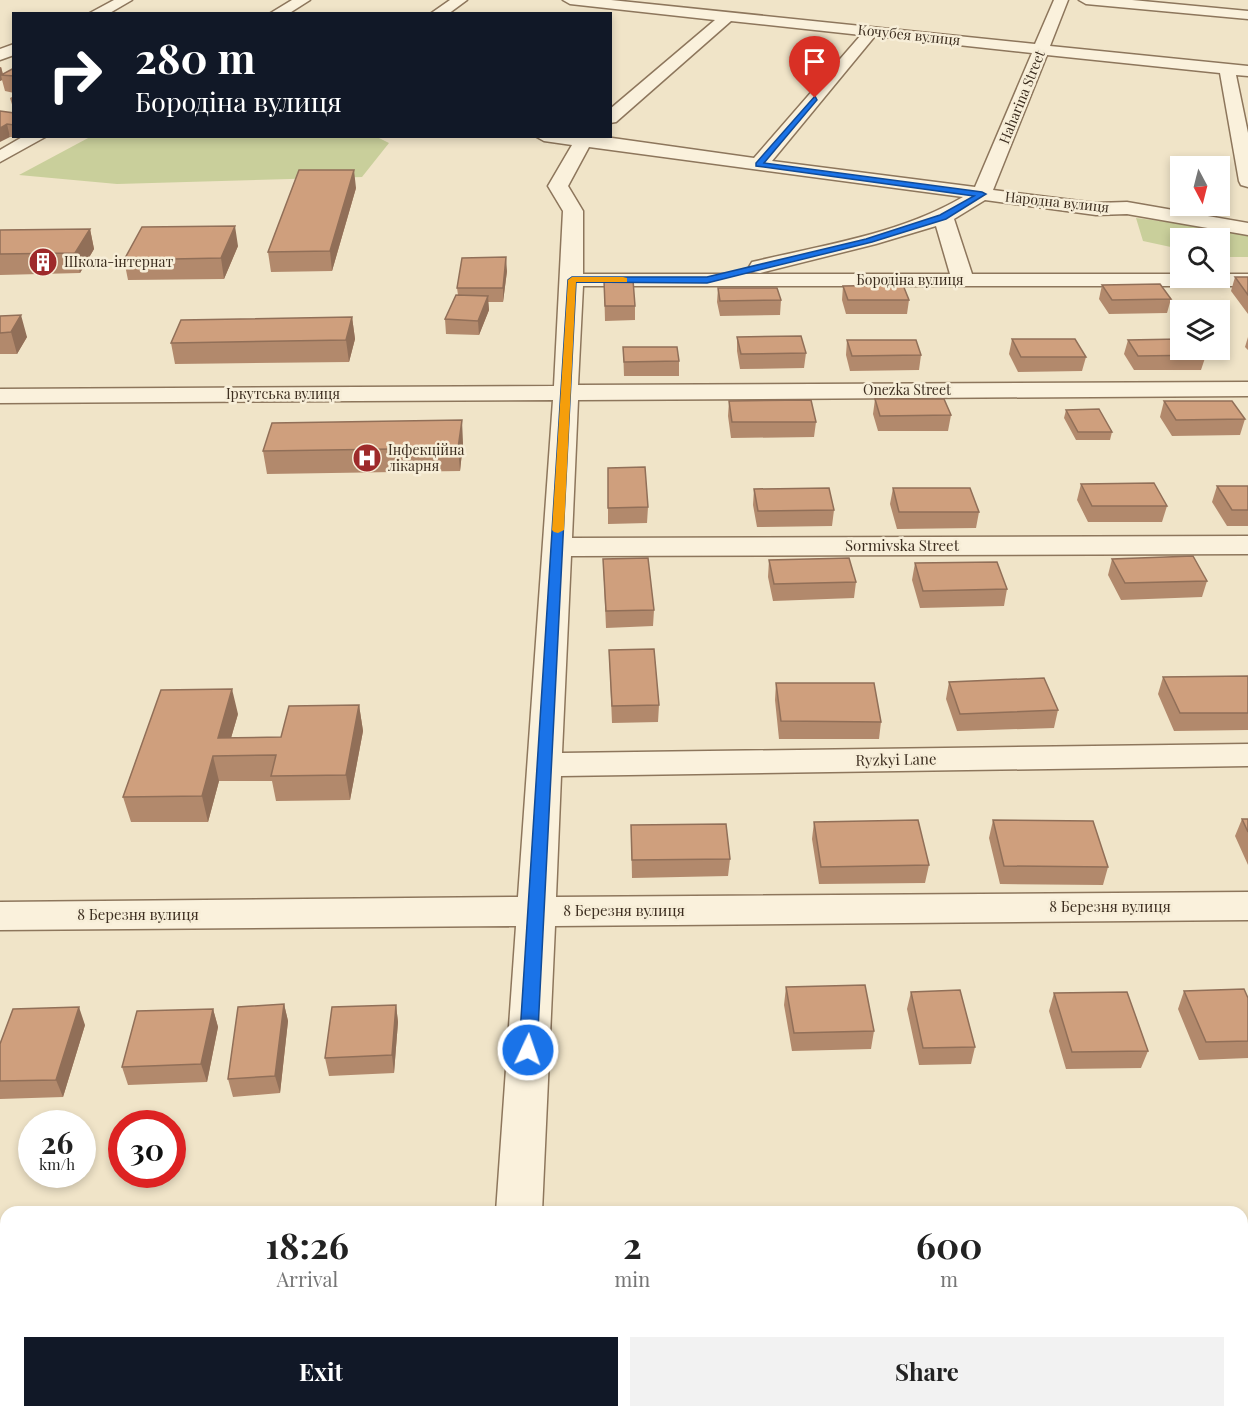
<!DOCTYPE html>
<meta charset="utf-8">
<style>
:root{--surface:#fff;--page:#f2f2f2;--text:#222;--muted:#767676;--accent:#111827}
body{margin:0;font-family:"Playfair Display",serif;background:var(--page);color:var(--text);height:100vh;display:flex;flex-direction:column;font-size:22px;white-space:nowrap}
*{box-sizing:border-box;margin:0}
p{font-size:20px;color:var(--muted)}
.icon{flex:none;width:33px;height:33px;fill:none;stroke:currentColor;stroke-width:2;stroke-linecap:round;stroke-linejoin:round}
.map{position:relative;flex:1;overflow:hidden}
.drawer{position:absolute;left:0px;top:1206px;width:1248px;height:212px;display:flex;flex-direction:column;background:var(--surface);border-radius:18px 18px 0 0;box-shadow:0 3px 9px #0003}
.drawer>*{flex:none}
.banner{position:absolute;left:12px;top:12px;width:600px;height:126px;border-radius:0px;box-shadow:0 3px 9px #0003;background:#111827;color:#fff;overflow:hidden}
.needle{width:39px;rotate:173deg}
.tools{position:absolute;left:1170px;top:156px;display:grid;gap:12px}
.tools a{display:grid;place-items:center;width:60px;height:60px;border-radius:0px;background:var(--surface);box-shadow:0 3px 9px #0003;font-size:30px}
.speed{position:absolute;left:18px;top:1110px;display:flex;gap:12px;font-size:30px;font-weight:700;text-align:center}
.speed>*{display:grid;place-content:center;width:78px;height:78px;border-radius:50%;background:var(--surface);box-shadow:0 3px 9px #0003;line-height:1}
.speed small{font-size:15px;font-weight:400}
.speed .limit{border:9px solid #d22;background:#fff;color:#111}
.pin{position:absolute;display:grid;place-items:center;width:51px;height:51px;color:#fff;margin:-62px -26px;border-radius:50% 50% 50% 0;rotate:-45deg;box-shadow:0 0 6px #0007}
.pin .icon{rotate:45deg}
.me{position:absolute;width:66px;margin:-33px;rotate:3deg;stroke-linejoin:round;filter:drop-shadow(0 0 4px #0008)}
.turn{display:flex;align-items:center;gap:21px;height:126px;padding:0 24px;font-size:27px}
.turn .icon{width:78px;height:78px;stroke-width:2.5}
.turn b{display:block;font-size:42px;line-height:51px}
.eta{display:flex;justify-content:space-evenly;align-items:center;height:102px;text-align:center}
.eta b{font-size:36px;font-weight:700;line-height:42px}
.cta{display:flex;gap:12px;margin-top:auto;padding:12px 24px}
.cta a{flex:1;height:69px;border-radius:0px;background:var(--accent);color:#fff;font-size:24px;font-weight:700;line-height:69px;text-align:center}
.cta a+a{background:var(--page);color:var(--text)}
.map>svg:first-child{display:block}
.green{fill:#c9cf9b}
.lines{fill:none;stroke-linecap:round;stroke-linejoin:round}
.minor-casing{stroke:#8d765c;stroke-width:3}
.minor{fill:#faf1dc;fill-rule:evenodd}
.wall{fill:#b2896c}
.shaded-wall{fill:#916f58}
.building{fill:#cf9f7d;stroke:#916f58;stroke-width:1.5}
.route{fill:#1a73e8;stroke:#114b97;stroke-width:1.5}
.slow{fill:#f59e0b}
.labels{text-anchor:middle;stroke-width:5;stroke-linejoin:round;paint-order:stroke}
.far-street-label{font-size:14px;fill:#3d2e20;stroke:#f7eed8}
.far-poi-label{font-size:14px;fill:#3d2e20;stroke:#f7eed8;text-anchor:start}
.street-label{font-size:15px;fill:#3d2e20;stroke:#f7eed8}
</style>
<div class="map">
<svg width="1248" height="1417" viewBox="0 0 1248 1417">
<rect width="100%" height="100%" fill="#f0e4c8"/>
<path class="green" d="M375,136L389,143L362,177L117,184L19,175L90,137Z
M1136,218L1248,232V257H1220V238H1180V249L1143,241Z"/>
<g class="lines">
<g class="minor-casing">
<path id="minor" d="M114,0H132L108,14H88Z
M292,0H310L288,14H269Z
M450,0H467L448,14H430Z
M563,0H611L1035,44L1054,0H1068L1050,46L1248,66V76L1236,75L1248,133V187L1241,185L1239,181L1220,73L1047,55L993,190L1096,203L1127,202L1248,223V235L1127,214L1096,215L985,200L954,219L972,274H1180V278H1220V274H1248V286H583L578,385L1248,382V396L578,400L572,538L1248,536V554L571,556L562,753L1248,744V766L561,776L556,897L1248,892V920L555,926L542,1212H496L516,926L0,930V902L518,897L553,400L0,403V389L554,386L563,211L548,186L572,145L544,141L535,136H598L754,158L861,35L731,21L616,122L610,123V109L715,20L570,4ZM875,36L1032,53L975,187L772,161ZM589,147L963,197C900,234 823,245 752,262L749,267L752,272L760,273L876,244L936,226L950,274H583V211L568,186Z
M1079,0H1132L1248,11V19L1086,4Z
M14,44V55L0,60V49Z
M24,136H47L0,162V150Z
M482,1412H534L533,1417H481Z"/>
</g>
<use href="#minor" class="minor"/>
</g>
<path class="wall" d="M0,67H1L3,74L14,68V93L5,91L2,80L0,81Z
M14,96V111L10,98Z
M0,111L14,113V136H19L17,137H10Z
M356,188L332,271L271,272L268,252Z
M90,229L94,249L80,273L0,275V230Z
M238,246L224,279L128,280L124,260Z
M507,271L503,302H488L489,310L479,335L446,334L445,319L458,295L457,288Z
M1235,277H1248V314L1231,291Z
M604,281L635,306V320L605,321Z
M1102,285L1171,299L1167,313L1109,314L1099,299Z
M843,286L909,300L907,314H846L842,300Z
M718,288L781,300L780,315L720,316L717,302Z
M0,316L27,337L17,354H0Z
M352,317L355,339L349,362L175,364L171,343Z
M737,337L806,353L804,368L740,369L737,351Z
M1248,337V350L1245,347Z
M1012,339L1086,357L1082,371L1018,372L1009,354Z
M847,340L921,355L919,370L850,371L846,355Z
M1128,340L1206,355L1201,370H1134L1124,354Z
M623,347L679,361V376H624Z
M875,399L951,415L948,431H878L873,414Z
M729,401L816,422L814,437L731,438L728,416Z
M1164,401L1245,419L1240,435L1172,436L1160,417Z
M1066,410L1112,432L1110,440H1076L1064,418Z
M463,443L460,471L267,474L263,451Z
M608,468L648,507L647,523L608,524Z
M1081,484L1167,506L1162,522H1088L1077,500Z
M1217,486H1248V526H1227L1212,502Z
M893,488L979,512L976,528L897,529L890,504Z
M754,489L834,510L832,526L757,527L753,505Z
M603,559L654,610L653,626L606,628Z
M1112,559L1207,581L1202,597L1121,600L1108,575Z
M769,560L856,582L854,598L773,601L768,577Z
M915,563L1007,589L1004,606L920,608L912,580Z
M609,650L659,705L658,722L612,723Z
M1248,676V730L1174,731L1158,694L1163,677Z
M949,682L1058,710L1054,728L957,731L946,699Z
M776,683L881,722L879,739H779L775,700Z
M359,705L363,731L350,800L276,801L272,781H219L208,822H131L123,797L238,714L231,738L281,737Z
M1242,819H1248V865L1235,836Z
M993,820L1108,867L1103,885L1000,884L989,838Z
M814,822L929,865L925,883L819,884L812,839Z
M631,825L730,859L728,876L632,878Z
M786,987L874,1031L871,1049L792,1051L784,1005Z
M1184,991L1248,998V1058L1199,1060L1178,1009Z
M911,992L975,1047L971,1064L919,1065L907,1009Z
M1054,993L1148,1051L1141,1068L1066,1069L1049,1011Z
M284,1004L288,1021L280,1093L233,1097L228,1079Z
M396,1005L398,1022L394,1073L329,1076L325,1058Z
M213,1009L218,1027L207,1082L128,1085L122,1067Z
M85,1025L63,1097L0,1099V1044Z
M1038,1412H1111L1112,1417H1039Z
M1229,1412H1242L1248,1417H1226Z"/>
<path class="shaded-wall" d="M1,67L3,75H1L2,80L0,81V68Z
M7,124L10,137L0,142V128Z
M354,170L356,188L332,271L330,251Z
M235,226L238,246L224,279L221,258Z
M90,229L94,249L80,273L75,253Z
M506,257L507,271L503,302V288Z
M488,296L489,310L479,335L478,321Z
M21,315L27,337L17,354L11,332Z
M352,317L355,339L349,362L346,340Z
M462,420L463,443L460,471L458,448Z
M232,689L238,714L226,755L218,738Z
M359,705L363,731L350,800L346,775Z
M213,756L219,781L208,822L202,796Z
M284,1004L288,1021L280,1093L275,1076Z
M396,1005L398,1022L394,1073L392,1055Z
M79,1007L85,1025L63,1097L56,1080Z
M213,1009L218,1027L207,1082L201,1064Z"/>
<path class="building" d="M14,68V76L1,75Z
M0,111L14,113V125L7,124L0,128Z
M299,170H354L330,251L268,252Z
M235,226L221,258L124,260L142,227Z
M90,229L75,253L0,254V230Z
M506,257L503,288H457L462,258Z
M1235,277H1248V295Z
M633,280L635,306H605L604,281Z
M1160,284L1171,299L1112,300L1102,285Z
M903,285L909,300H848L843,286Z
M718,288H777L781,300L720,301Z
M456,295L488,296L478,321L445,319Z
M21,315L11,332L0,333V316Z
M352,317L346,340L171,343L181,320Z
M801,336L806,353L741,354L737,337Z
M1012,339H1075L1086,357H1021Z
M1180,339V350H1202L1206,355L1138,356L1128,340Z
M847,340H916L921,355L852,356Z
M623,347H677L679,361L624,362Z
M875,399H944L951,415L880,416Z
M811,400L816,422H732L729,401Z
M1164,401H1232L1245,419L1176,420Z
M1099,409L1112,432H1078L1066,410Z
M462,420L458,448L263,451L272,423Z
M645,467L648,507L608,508V468Z
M1154,483L1167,506H1092L1081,484Z
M1217,486H1248V510H1232Z
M829,488L834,510L758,511L754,489Z
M893,488H970L979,512H899Z
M1193,556L1207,581L1125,583L1112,559Z
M648,558L654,610L606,611L603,559Z
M849,558L856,582L774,584L769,560Z
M997,562L1007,589L923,591L915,563Z
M654,649L659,705L612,706L609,650Z
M1248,676V713H1180L1163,677Z
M1044,678L1058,710L960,714L949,682Z
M776,683H874L881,722L781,721Z
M232,689L218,738L281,737L289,706L359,705L346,775L271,776L276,755L213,756L202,796L123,797L161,690Z
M1242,819H1248V832Z
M918,820L929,865L821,867L814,822Z
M993,820L1093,821L1108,867L1004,866Z
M726,824L730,859L632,860L631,825Z
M865,985L874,1031L794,1033L786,987Z
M1244,989L1248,998V1041L1206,1042L1184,991Z
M960,990L975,1047L923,1048L911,992Z
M1127,992L1148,1051L1072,1052L1054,993Z
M284,1004L275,1076L228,1079L238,1007Z
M396,1005L392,1055L325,1058L332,1007Z
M79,1007L56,1080L0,1081V1044L13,1009Z
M213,1009L201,1064L122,1067L137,1011Z
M1242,1403H1248V1417H1238L1237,1412H1242Z
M1048,1412H1111L1112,1417H1049Z"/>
<path class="route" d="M815,96L817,100L764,163L982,192L986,194L946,219L872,242L707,283L576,282L537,1050L534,1055L528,1057L522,1055L519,1050L568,280L572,277H707L866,239L940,215L974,196L756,166V163Z"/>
<path class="slow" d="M623,277L627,278V282H576L564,530L558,533L554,532L552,530L568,280L572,277Z"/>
<defs>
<g id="building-disc" transform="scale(1.5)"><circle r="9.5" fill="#9e2a2b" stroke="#f7eed8"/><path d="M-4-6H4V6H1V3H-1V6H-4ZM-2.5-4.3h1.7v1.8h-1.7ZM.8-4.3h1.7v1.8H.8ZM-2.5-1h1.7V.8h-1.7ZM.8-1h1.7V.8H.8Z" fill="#fff"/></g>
<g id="hospital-disc" transform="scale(1.5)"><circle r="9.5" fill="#9e2a2b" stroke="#f7eed8"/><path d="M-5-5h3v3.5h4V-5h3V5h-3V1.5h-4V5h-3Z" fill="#fff"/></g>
</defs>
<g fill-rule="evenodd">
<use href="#building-disc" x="43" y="262"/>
<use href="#hospital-disc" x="367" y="458"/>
</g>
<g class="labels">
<g class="far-street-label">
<text transform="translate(909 35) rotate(6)" y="5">Кочубея вулиця</text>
<text transform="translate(1022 97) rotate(-68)" y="5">Haharina Street</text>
<text transform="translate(1057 202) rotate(6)" y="5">Народна вулиця</text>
<text x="910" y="285">Бородіна вулиця</text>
<text x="907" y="395">Onezka Street</text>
<text x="283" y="399">Іркутська вулиця</text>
</g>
<g class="far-poi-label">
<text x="64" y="267">Школа-інтернат</text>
<text x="388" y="455">Інфекційна<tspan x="388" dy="16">лікарня</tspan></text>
</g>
<g class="street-label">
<text x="902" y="551">Sormivska Street</text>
<text transform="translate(896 760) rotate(-1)" y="5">Ryzkyi Lane</text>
<text x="1110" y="912">8 Березня вулиця</text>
<text x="624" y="916">8 Березня вулиця</text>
<text x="138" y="920">8 Березня вулиця</text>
</g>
</g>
</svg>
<div class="tools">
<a><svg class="needle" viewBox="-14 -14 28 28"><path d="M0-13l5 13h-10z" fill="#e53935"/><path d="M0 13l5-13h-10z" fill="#767676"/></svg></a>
<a><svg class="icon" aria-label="search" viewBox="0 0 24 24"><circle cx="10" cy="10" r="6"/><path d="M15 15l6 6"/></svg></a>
<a><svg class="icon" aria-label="layers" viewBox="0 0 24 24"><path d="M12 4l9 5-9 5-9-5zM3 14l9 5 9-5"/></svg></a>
</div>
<div class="speed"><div>26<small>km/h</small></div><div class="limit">30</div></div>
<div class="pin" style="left:815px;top:98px;background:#d93025"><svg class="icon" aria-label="arrive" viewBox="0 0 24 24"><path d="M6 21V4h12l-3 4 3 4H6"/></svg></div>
<svg class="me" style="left:528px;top:1050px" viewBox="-20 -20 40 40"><circle r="17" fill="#1a73e8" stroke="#fff" stroke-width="3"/><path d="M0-11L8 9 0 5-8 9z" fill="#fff"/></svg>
<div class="banner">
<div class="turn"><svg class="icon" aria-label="right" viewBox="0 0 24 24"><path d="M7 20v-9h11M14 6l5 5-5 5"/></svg><div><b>280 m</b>Бородіна вулиця</div></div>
</div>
<section class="drawer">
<div class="eta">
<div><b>18:26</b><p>Arrival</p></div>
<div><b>2</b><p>min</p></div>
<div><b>600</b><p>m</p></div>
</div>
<div class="cta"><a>Exit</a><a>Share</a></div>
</section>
</div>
